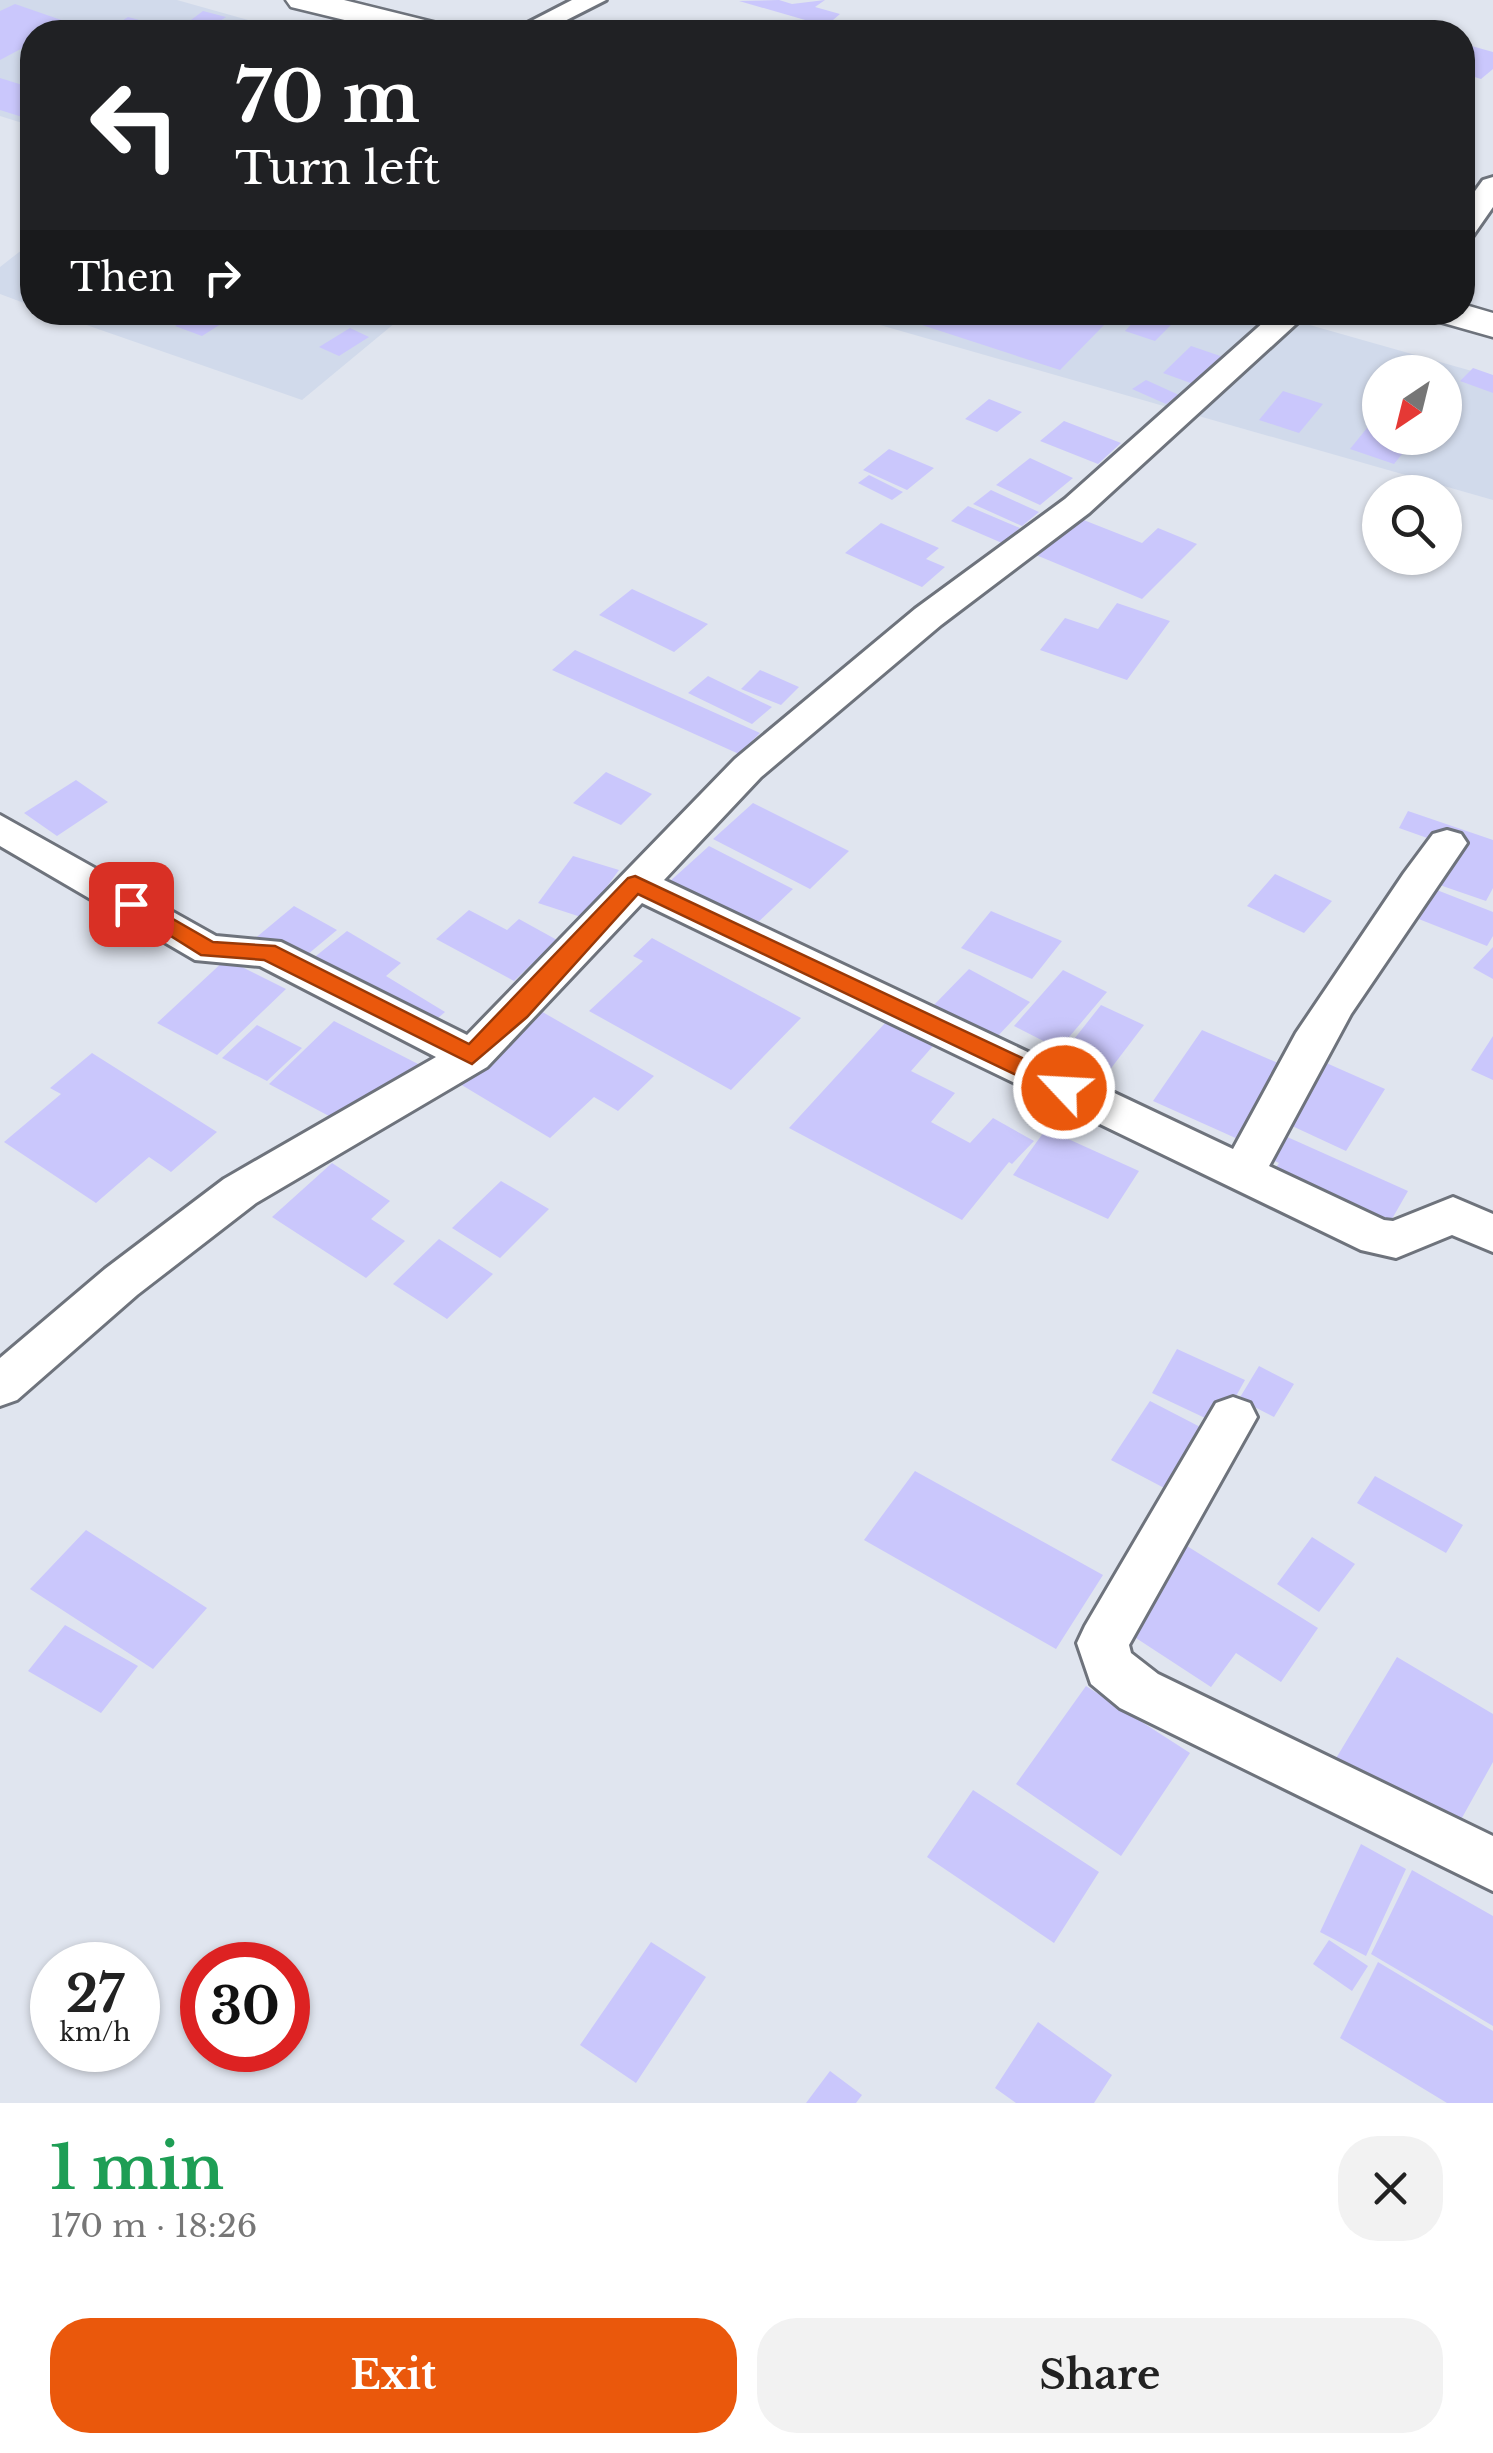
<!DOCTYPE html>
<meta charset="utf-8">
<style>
:root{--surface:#fff;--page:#f2f2f2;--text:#222;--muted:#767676;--accent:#ea580c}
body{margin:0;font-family:"Libre Baskerville",serif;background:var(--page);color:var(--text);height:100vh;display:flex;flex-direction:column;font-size:38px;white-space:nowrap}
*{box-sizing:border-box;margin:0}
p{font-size:32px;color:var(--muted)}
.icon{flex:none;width:55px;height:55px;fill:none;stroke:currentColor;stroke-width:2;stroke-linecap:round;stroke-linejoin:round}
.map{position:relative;height:2103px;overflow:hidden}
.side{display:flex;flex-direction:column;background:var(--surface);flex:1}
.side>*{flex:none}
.guide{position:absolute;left:20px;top:20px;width:1455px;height:305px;border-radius:40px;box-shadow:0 2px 8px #0004;background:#202124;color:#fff;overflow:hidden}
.needle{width:65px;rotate:215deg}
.tools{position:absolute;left:1362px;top:355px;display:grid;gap:20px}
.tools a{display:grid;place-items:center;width:100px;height:100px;border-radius:50%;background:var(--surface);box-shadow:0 2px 8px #0004;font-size:50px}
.speed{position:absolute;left:30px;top:1942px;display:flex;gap:20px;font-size:50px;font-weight:700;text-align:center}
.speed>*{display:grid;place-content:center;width:130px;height:130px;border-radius:50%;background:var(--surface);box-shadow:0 2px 8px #0004;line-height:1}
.speed small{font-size:25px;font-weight:400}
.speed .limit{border:15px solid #d22;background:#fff;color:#111}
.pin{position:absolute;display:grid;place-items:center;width:85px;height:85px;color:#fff;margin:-42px;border-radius:20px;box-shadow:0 5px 15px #0006}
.me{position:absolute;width:110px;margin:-55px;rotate:295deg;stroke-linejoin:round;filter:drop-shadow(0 0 8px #0008)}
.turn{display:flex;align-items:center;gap:35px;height:210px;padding:0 50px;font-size:45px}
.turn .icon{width:130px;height:130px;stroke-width:2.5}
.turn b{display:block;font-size:70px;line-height:85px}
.then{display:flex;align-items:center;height:95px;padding:0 50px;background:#0003;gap:20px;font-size:38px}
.round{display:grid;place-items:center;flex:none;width:105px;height:105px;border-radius:40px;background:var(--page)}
.summary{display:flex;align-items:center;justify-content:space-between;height:170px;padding:0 50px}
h1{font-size:60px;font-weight:700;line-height:75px;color:#1e9e55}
.primary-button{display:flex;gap:20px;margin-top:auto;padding:20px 50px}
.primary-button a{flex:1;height:115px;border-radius:40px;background:var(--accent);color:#fff;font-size:40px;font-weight:700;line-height:115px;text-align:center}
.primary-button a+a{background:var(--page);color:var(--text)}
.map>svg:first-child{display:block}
.built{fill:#d1daeb;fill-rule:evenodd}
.building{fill:#cac7fc}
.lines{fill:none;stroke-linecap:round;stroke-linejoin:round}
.minor-casing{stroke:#6e737c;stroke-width:6}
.primary-casing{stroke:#6e737c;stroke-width:5}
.minor{fill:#fff;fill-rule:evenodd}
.primary{fill:#fff;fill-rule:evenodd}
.route{fill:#ea580c;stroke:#983908;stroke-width:2.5}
</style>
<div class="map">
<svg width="1493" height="2103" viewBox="0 0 1493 2103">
<rect width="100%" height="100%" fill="#e0e5ef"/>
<path class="built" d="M0,0H177L290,32H32V126L0,116Z
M32,242V306L0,294V267Z
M52,313H407L302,400Z
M838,313H1267L1493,377V500ZM1380,372H1445V438H1380Z"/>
<path class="building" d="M779,0L792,4L825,0L815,7L840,14L826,26L739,1Z
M15,4L70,23L52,32H32V43L0,60V11Z
M203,11L226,17L214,25L191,20Z
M128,17L180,31V32H105Z
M1468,45L1493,52V69L1481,79L1462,73V49Z
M0,78L32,88V120L0,110Z
M195,312H221L232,317L202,336L175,326Z
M935,312H1073L1106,323L1060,370L922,325Z
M1143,312H1184L1155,341L1125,331Z
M350,328L369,337L339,356L319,347Z
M1191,346L1235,361L1207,389L1163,373Z
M1473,368L1493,375V393L1460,381Z
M1146,380L1179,395L1166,404L1132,389Z
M1283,391L1323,404L1299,433L1259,420Z
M989,399L1022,412L997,432L965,419Z
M1380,412V438H1415L1394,464L1350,449Z
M1064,421L1121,443L1098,464L1040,441Z
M889,449L934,468L907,490L863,470Z
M1030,458L1073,478L1040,505L996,485Z
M869,475L903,492L892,500L858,483Z
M991,490L1039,512L1022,526L973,504Z
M968,506L1020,528L1002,543L951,521Z
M1076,517L1142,543L1158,528L1197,544L1142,599L1036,555Z
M881,523L939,548L926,559L945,567L922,587L845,553Z
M632,589L708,624L674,652L599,615Z
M1117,603L1170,621L1127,680L1040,650L1065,618L1098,629Z
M575,650L760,733L739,754L552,670Z
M760,670L799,687L781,705L741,689Z
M708,676L772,707L752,724L688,693Z
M606,772L652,794L621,825L573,803Z
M76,780L108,802L57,836L24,813Z
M753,803L849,851L810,889L713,839Z
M1408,811L1493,840V888L1486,901L1428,881L1447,845L1399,828Z
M709,846L793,889L753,927L668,883Z
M573,856L619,870L584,918L538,903Z
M1275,874L1332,901L1304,933L1247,906Z
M1419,883L1493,912V936L1487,946L1401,912Z
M294,906L337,930L284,974L241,950Z
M469,910L507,930L519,919L557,940L514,981L436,939Z
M991,911L1062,941L1032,979L961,948Z
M347,931L401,963L386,976L445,1012L411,1041L296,972Z
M652,938L801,1018L731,1090L589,1011L643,961L633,956Z
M1493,947V979L1473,968Z
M226,959L286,989L217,1055L157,1023Z
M969,969L1030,1002L994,1040L932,1007Z
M1063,970L1107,992L1059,1049L1014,1026Z
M1101,1005L1144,1025L1096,1088L1052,1067Z
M539,1010L654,1076L618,1111L594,1097L550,1138L455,1081Z
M334,1021L422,1066L342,1123L269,1084Z
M886,1022L933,1046L911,1071L955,1093L931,1122L970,1143L993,1118L1034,1141L1012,1164L1009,1162L962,1220L789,1128Z
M257,1025L302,1048L267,1081L222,1058Z
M1202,1030L1287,1067L1240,1140L1153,1101Z
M1493,1036V1080L1471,1070Z
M92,1053L217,1132L171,1172L149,1157L96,1203L4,1142L61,1094L50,1088Z
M1306,1054L1385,1089L1346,1151L1266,1114Z
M1267,1128L1408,1191L1381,1238L1265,1185L1279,1163L1253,1151Z
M1046,1129L1139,1171L1108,1219L1013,1175Z
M332,1163L390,1201L371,1219L405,1241L366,1278L272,1217Z
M501,1181L549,1209L500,1258L452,1228Z
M439,1239L493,1274L447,1319L393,1284Z
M1177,1349L1245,1380L1220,1425L1152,1393Z
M1259,1366L1294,1384L1274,1417L1239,1399Z
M1150,1401L1206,1430L1168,1490L1111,1460Z
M915,1471L1103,1575L1056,1649L864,1540Z
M1375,1476L1463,1525L1446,1553L1357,1503Z
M86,1530L207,1608L153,1669L30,1589Z
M1312,1537L1355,1564L1319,1612L1277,1584Z
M1179,1541L1318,1628L1281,1682L1236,1653L1211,1687L1116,1625Z
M65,1625L138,1666L101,1713L28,1671Z
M1397,1657L1493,1714V1762L1448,1843L1329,1770Z
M1086,1686L1190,1753L1121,1856L1016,1784Z
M973,1790L1099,1872L1054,1943L927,1857Z
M1361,1844L1406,1869L1366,1956L1320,1932Z
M1412,1870L1493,1916V2026L1371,1954Z
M1329,1940L1368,1966L1352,1991L1313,1964Z
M651,1942L706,1977L636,2083L580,2045Z
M1378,1962L1493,2031V2103H1447L1340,2038Z
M1038,2022L1112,2075L1094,2103H1016L995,2088Z
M830,2071L862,2095L856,2103H806Z"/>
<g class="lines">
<g class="minor-casing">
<path id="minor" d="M572,0H606L543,32H510Z
M1493,177V207L1472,237L1462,240V209L1483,180Z
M1275,312H1309L1089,513L941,625L761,777L664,880L1233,1149L1296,1033L1404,873L1433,834L1447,830L1461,834L1467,843L1351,1014L1269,1166L1384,1220L1393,1221L1453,1197L1493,1214V1252L1452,1235L1396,1258L1361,1250L642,903L487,1067L256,1203L137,1295L17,1400L0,1406V1358L105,1269L224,1179L436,1057L260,966L195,960L0,846V815L216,936L281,942L467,1035L735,759L915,609L1065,499Z
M1233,1397L1250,1403L1257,1417L1129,1645L1131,1653L1158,1674L1493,1836V1891L1120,1708L1091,1684L1077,1643L1085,1626L1216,1403Z"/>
</g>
<g class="primary-casing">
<path id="primary" d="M286,0H344L445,25L450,32H394L291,7Z
M1462,304L1493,313V337L1433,320L1427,312H1462Z"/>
</g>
<use href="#minor" class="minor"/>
<use href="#primary" class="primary"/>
</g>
<path class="route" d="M635,876L1073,1082L1076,1088L1073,1094H1056L638,894L527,1017L472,1064L264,960L201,955L120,904L123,899H138L213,942L275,946L469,1044L628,878Z"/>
</svg>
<div class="tools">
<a><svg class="needle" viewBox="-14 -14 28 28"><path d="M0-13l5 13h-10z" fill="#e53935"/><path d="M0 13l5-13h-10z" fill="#767676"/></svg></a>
<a><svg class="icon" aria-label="search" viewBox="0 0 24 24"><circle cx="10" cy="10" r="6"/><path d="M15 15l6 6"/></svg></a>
</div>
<div class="speed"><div>27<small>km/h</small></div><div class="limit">30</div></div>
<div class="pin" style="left:131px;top:904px;background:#d93025"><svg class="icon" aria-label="arrive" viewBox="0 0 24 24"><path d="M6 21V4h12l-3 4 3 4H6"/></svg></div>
<svg class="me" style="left:1064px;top:1088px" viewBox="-20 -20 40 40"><circle r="17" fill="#ea580c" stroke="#fff" stroke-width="3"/><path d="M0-11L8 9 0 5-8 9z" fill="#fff"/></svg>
<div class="guide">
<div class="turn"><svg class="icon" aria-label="left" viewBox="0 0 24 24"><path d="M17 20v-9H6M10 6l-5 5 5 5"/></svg><div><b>70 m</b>Turn left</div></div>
<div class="then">Then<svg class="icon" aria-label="right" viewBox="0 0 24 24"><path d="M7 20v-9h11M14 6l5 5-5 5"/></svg></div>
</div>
</div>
<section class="side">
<div class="summary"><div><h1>1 min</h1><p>170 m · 18:26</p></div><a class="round"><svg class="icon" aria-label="close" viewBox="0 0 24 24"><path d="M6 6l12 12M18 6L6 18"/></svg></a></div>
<div class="primary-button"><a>Exit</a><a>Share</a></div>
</section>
